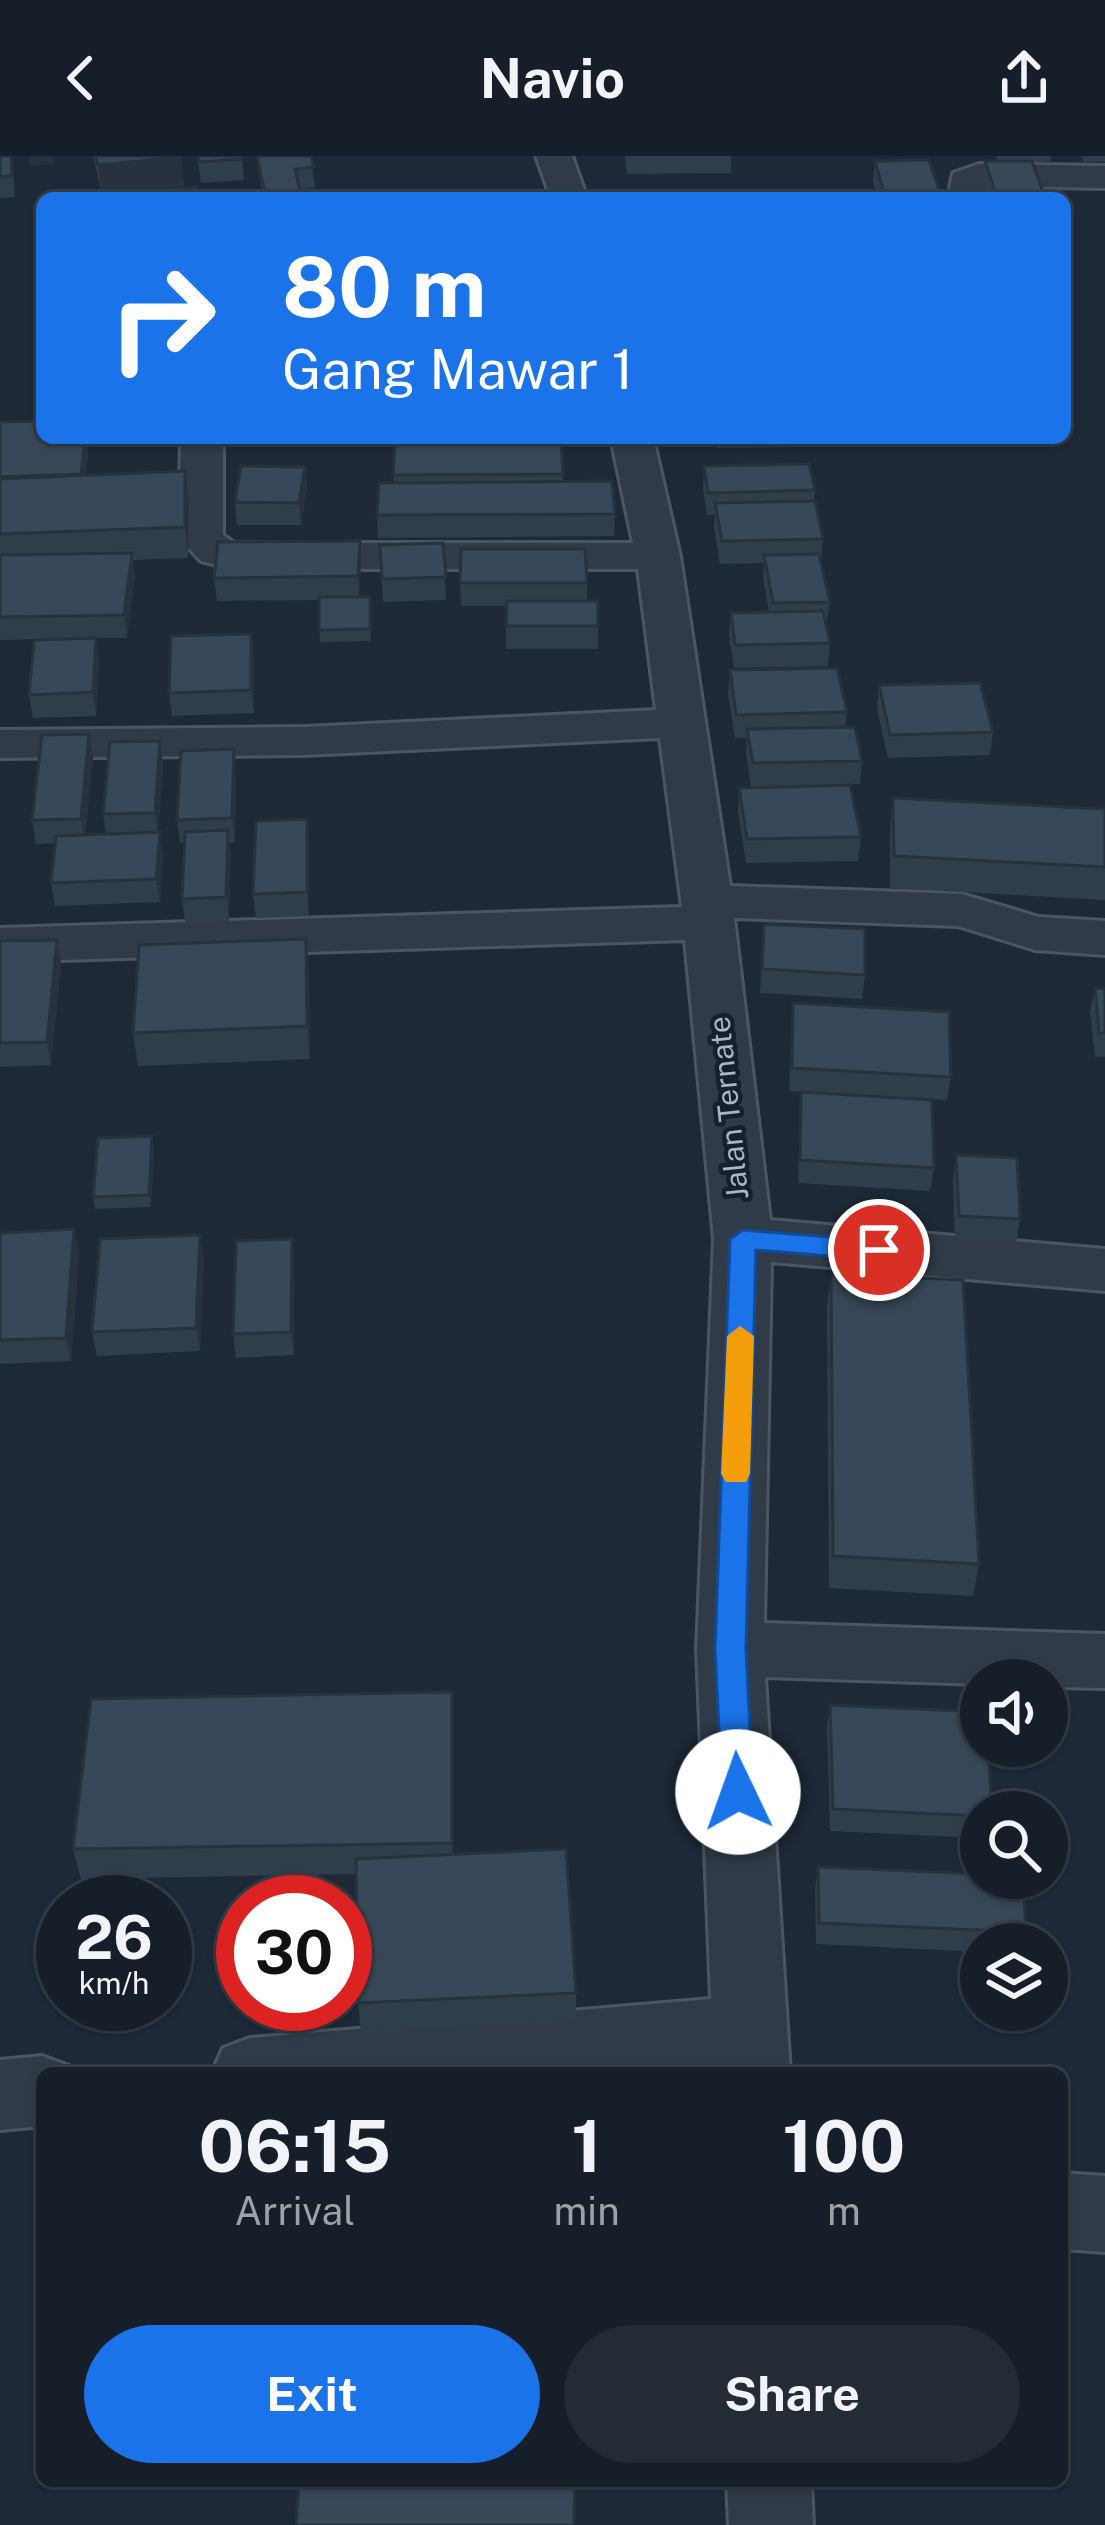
<!DOCTYPE html>
<style>
:root{--surface:#161f29;--page:#232c35;--text:#f1f3f6;--muted:#9ea2a8;--line:#353d46;--accent:#1a73e8}
body{margin:0;font-family:"Public Sans",sans-serif;background:var(--page);color:var(--text);height:100vh;display:flex;flex-direction:column;font-size:45px;white-space:nowrap}
*{box-sizing:border-box;margin:0}
p{font-size:39px;color:var(--muted)}
.icon{flex:none;width:66px;height:66px;fill:none;stroke:currentColor;stroke-width:2;stroke-linecap:round;stroke-linejoin:round}
.map{position:relative;flex:1;overflow:hidden}
.drawer{position:absolute;left:36px;top:1911px;width:1032px;height:420px;display:flex;flex-direction:column;background:var(--surface);border-radius:18px;box-shadow:0 3px 9px #0004,0 0 0 3px var(--line)}
.drawer>*{flex:none}
.guide{position:absolute;left:36px;top:36px;width:1035px;height:252px;border-radius:18px;box-shadow:0 3px 9px #0004,0 0 0 3px var(--line);background:#1a73e8;color:#fff;overflow:hidden}
.buttons{position:absolute;left:960px;top:1503px;display:grid;gap:24px}
.buttons a{display:grid;place-items:center;width:108px;height:108px;border-radius:50%;background:var(--surface);box-shadow:0 3px 9px #0004,0 0 0 3px var(--line);font-size:60px}
.speed{position:absolute;left:36px;top:1719px;display:flex;gap:24px;font-size:60px;font-weight:700;text-align:center}
.speed>*{display:grid;place-content:center;width:156px;height:156px;border-radius:50%;background:var(--surface);box-shadow:0 3px 9px #0004,0 0 0 3px var(--line);line-height:1}
.speed small{font-size:30px;font-weight:400}
.speed .limit{border:18px solid #d22;background:#fff;color:#111}
.pin{position:absolute;display:grid;place-items:center;width:102px;height:102px;color:#fff;margin:-51px;border:6px solid #fff;border-radius:50%;box-shadow:0 3px 12px #0007}
.me{position:absolute;width:132px;margin:-66px;rotate:357deg;stroke-linejoin:round;filter:drop-shadow(0 0 9px #0008)}
.turn{display:flex;align-items:center;gap:42px;height:252px;padding:0 48px;font-size:54px}
.turn .icon{width:156px;height:156px;stroke-width:2.5}
.turn b{display:block;font-size:84px;line-height:102px}
.eta{display:flex;justify-content:space-evenly;align-items:center;height:204px;text-align:center}
.eta b{font-size:72px;font-weight:700;line-height:84px}
.action{display:flex;gap:24px;margin-top:auto;padding:24px 48px}
.action a{flex:1;height:138px;border-radius:72px;background:var(--accent);color:#fff;font-size:48px;font-weight:700;line-height:138px;text-align:center}
.action a+a{background:var(--page);color:var(--text)}
header{display:flex;justify-content:space-between;align-items:center;height:156px;padding:0 48px;background:var(--surface);font-size:54px;font-weight:700}
.map>svg:first-child{display:block}
.lines{fill:none;stroke-linecap:round;stroke-linejoin:round}
.street-casing{stroke:#4b5662;stroke-width:6}
.street{fill:#303b47;fill-rule:evenodd}
.wall{fill:#303e4c}
.shaded-wall{fill:#27323e}
.building{fill:#384858;stroke:#27323e;stroke-width:3}
.route{fill:#1a73e8;stroke:#114b97;stroke-width:3}
.slow{fill:#f59e0b}
.labels{text-anchor:middle;stroke-width:9;stroke-linejoin:round;paint-order:stroke}
.street-label{font-size:30px;fill:#a9b6c5;stroke:#16202b}
</style>
<header><svg class="icon" aria-label="back" viewBox="0 0 24 24"><path d="M15 5l-7 7 7 7"/></svg>Navio<svg class="icon" aria-label="share" viewBox="0 0 24 24"><path d="M12 15V3M7 8l5-5 5 5M5 13v7h14v-7"/></svg></header>
<div class="map">
<svg width="1105" height="2369" viewBox="0 0 1105 2369">
<rect width="100%" height="100%" fill="#1d2937"/>
<g class="lines">
<g class="street-casing">
<path id="street" d="M536,0H572L587,42H551Z
M979,8L1105,10V32L985,30L984,42H948L953,17Z
M181,282H223V379L234,387H633L611,282H653L680,400L730,730L962,738L1039,761L1105,765V799L1035,794L958,770L734,762L770,1064L1105,1093V1135L771,1106L764,1467L1105,1478V1532L1047,1531V1524H981V1528L765,1521L790,1917H714V1911L648,1917H212L223,1892L250,1882L711,1843L697,1493L714,1083L685,784L0,806V772L682,751L660,582L304,599L0,602V574L304,571L656,554L638,413H234L201,405L179,382Z
M42,1900L69,1910L72,1917H42V1970L0,1974V1904Z
M1062,2017L1105,2020V2096L1062,2093Z
M727,2325H811L813,2369H729Z"/>
</g>
<use href="#street" class="street"/>
</g>
<path class="wall" d="M0,0H12L15,41L0,42Z
M93,0H181L184,30L102,38Z
M197,0H242L244,24L201,27Z
M256,0H311L315,32L300,33L302,42H263Z
M625,0H731V17L627,18Z
M996,0H1051L1050,7L1033,6L1045,42H988L983,26L985,5H997Z
M1081,0H1105V6H1084Z
M875,5L941,40V42H877L873,26Z
M0,266L42,282H89L86,319L189,346L188,402L133,404L135,420L127,482H96L99,505L96,560L33,562L29,539L78,482L0,484Z
M458,282H523L458,286Z
M715,282H801V291L717,292Z
M561,287L563,326L615,358L614,380L378,382L377,359L394,327L393,319Z
M704,310L815,334L814,345L823,383L821,406L830,446L826,469L830,487L828,510L734,512L729,480L731,457L769,456L763,422L764,407L720,408L714,370L715,359H707L703,333Z
M305,311L307,333L301,369H237L235,346Z
M360,385L361,408L359,441H370L371,485L320,486L319,444L217,445L214,422Z
M443,387L446,444L383,446L380,389Z
M460,427H587V445H598V493H506V450H461Z
M254,501V557L172,560L169,537Z
M730,514L847,556L845,571L862,605L860,628L751,631L746,597L747,582H735L728,537Z
M879,529L993,576L990,599L888,602L877,553Z
M89,578L93,601L85,678H106L103,658L163,608L158,676L163,699L160,746L55,750L51,727L55,687L36,688L32,664Z
M236,617L235,686H230L229,765L185,766L182,743L185,687H180L177,664Z
M739,632L861,681L858,705L746,707L738,655Z
M893,642L1105,653V744L890,732V675Z
M307,663L309,687V760L256,762L253,738Z
M764,768L865,819L862,843L760,837Z
M0,785L61,807L51,909L0,911Z
M309,816L310,903L138,910L133,877Z
M1095,832L1105,833V901H1095L1090,856Z
M793,847L951,921L947,944L789,935Z
M801,936L934,1012L930,1035L798,1027Z
M152,980L154,992L151,1051L95,1053L93,1041Z
M956,999L1020,1063L1016,1087L955,1083L953,1023Z
M74,1073L79,1097L71,1205L0,1208V1077Z
M292,1083L294,1106V1199L236,1202L233,1178Z
M204,1103L200,1195L97,1200L92,1176Z
M831,1118L979,1408L973,1440L829,1432L827,1150Z
M830,1549L981,1656V1682L830,1675L827,1571Z
M453,1567V1698L576,1837V1865L361,1876L358,1847L356,1718L81,1723L73,1693Z
M818,1711L1026,1776L1023,1788H981V1796L816,1788L815,1732Z"/>
<path class="shaded-wall" d="M29,0H53L54,8L30,10Z
M181,1L184,30L102,38L98,9Z
M85,282H89V285L84,341L81,318Z
M305,311L307,333L301,369L299,347Z
M185,315L189,346L188,402L185,371Z
M360,385L361,408L359,443L358,420Z
M132,397L135,420L127,482L124,459Z
M251,478L254,501V557L251,534Z
M96,482L99,505L96,560L93,536Z
M89,578L93,601L85,686L81,663Z
M160,585L163,608L158,680L155,657Z
M234,593L236,617L235,686L232,662Z
M307,663L309,687V760L307,736Z
M228,674L231,698L229,765L226,741Z
M160,676L163,699L160,746L156,723Z
M306,783L309,816L310,903L307,870Z
M57,784L61,807L51,909L47,886Z
M152,980L154,992L151,1051L149,1039Z
M74,1073L79,1097L71,1205L66,1182Z
M200,1079L204,1103L200,1195L196,1172Z
M292,1083L294,1106V1199L291,1176Z
M452,1536L453,1567V1716L452,1687Z"/>
<path class="building" d="M0,0H11L12,20L0,21Z
M96,0H181V1L98,9Z
M198,0H242V3L199,6Z
M257,0H311L314,11L295,13L302,42H266Z
M929,4L941,40L885,41L875,5Z
M985,5H1032L1045,42H997Z
M197,31L199,42H140L139,35Z
M42,265V282H85L81,318L0,321V266Z
M395,287H561L563,318L393,319Z
M809,308L815,334L708,337L704,310Z
M241,310L305,311L299,347L235,346Z
M185,315V371L0,378V323Z
M612,325L615,358L377,359L379,327Z
M815,345L823,383L722,385L715,347Z
M360,385L358,420L214,422L218,386Z
M443,387L446,421L382,423L380,389Z
M461,393H585L587,427H460Z
M132,397L124,459L0,461V399Z
M819,398L830,446L773,447L764,399Z
M319,441H370V473L319,474Z
M507,445H598V470H506Z
M823,455L830,487L735,489L731,457Z
M251,478V534L169,537L171,480Z
M96,482L93,536L29,539L34,484Z
M837,512L847,556L736,559L730,514Z
M980,527L993,576L890,579L879,529Z
M855,571L862,605L753,607L747,573Z
M89,578L81,663L32,664L42,579Z
M160,585L155,657L103,658L110,586Z
M234,593L232,662L177,664L181,595Z
M850,629L861,681L747,683L739,632Z
M893,642L1105,653V711L894,700Z
M307,663V736L253,738L256,665Z
M228,674L226,741L182,743L185,676Z
M160,676L156,723L51,727L56,680Z
M764,768L865,773V819L762,813Z
M306,783L307,870L133,877L139,789Z
M57,784L47,886L0,887V785Z
M1095,832L1105,833V877H1099Z
M793,847L949,856L951,921L792,912Z
M801,936L932,944L934,1012L800,1004Z
M152,980L149,1039L93,1041L98,982Z
M956,999L1017,1002L1020,1063L959,1060Z
M74,1073L66,1182L0,1184V1077Z
M200,1079L196,1172L92,1176L100,1083Z
M292,1083L291,1176L233,1178L236,1085Z
M831,1118L963,1124L979,1408L833,1400Z
M452,1536V1687L73,1693L91,1543Z
M830,1549L981,1556V1590H988L992,1656H981V1660L833,1653Z
M566,1693L576,1837L358,1847L356,1703Z
M818,1711L981,1718V1722H1023L1026,1776L819,1767Z
M299,2325H575L574,2369H296Z"/>
<path class="route" d="M743,1074L879,1085L893,1094L879,1104L756,1094L746,1493L753,1636L749,1646L738,1650L727,1646L722,1636L715,1493L730,1083Z"/>
<path class="slow" d="M740,1170L754,1180L750,1318L746,1326H726L721,1318L727,1180Z"/>
<g class="labels">
<g class="street-label">
<text transform="translate(729 952) rotate(-96)" y="10">Jalan Ternate</text>
</g>
</g>
</svg>
<div class="buttons">
<a><svg class="icon" aria-label="sound" viewBox="0 0 24 24"><path d="M4 9h4l5-4v14l-5-4H4zM17 9q2 3 0 6"/></svg></a>
<a><svg class="icon" aria-label="search" viewBox="0 0 24 24"><circle cx="10" cy="10" r="6"/><path d="M15 15l6 6"/></svg></a>
<a><svg class="icon" aria-label="layers" viewBox="0 0 24 24"><path d="M12 4l9 5-9 5-9-5zM3 14l9 5 9-5"/></svg></a>
</div>
<div class="speed"><div>26<small>km/h</small></div><div class="limit">30</div></div>
<div class="pin" style="left:879px;top:1094px;background:#d93025"><svg class="icon" aria-label="arrive" viewBox="0 0 24 24"><path d="M6 21V4h12l-3 4 3 4H6"/></svg></div>
<svg class="me" style="left:738px;top:1636px" viewBox="-20 -20 40 40"><circle r="19" fill="#fff"/><path d="M0-13L10 11 0 6-10 11z" fill="#1a73e8"/></svg>
<div class="guide">
<div class="turn"><svg class="icon" aria-label="right" viewBox="0 0 24 24"><path d="M7 20v-9h11M14 6l5 5-5 5"/></svg><div><b>80 m</b>Gang Mawar 1</div></div>
</div>
<section class="drawer">
<div class="eta">
<div><b>06:15</b><p>Arrival</p></div>
<div><b>1</b><p>min</p></div>
<div><b>100</b><p>m</p></div>
</div>
<div class="action"><a>Exit</a><a>Share</a></div>
</section>
</div>
